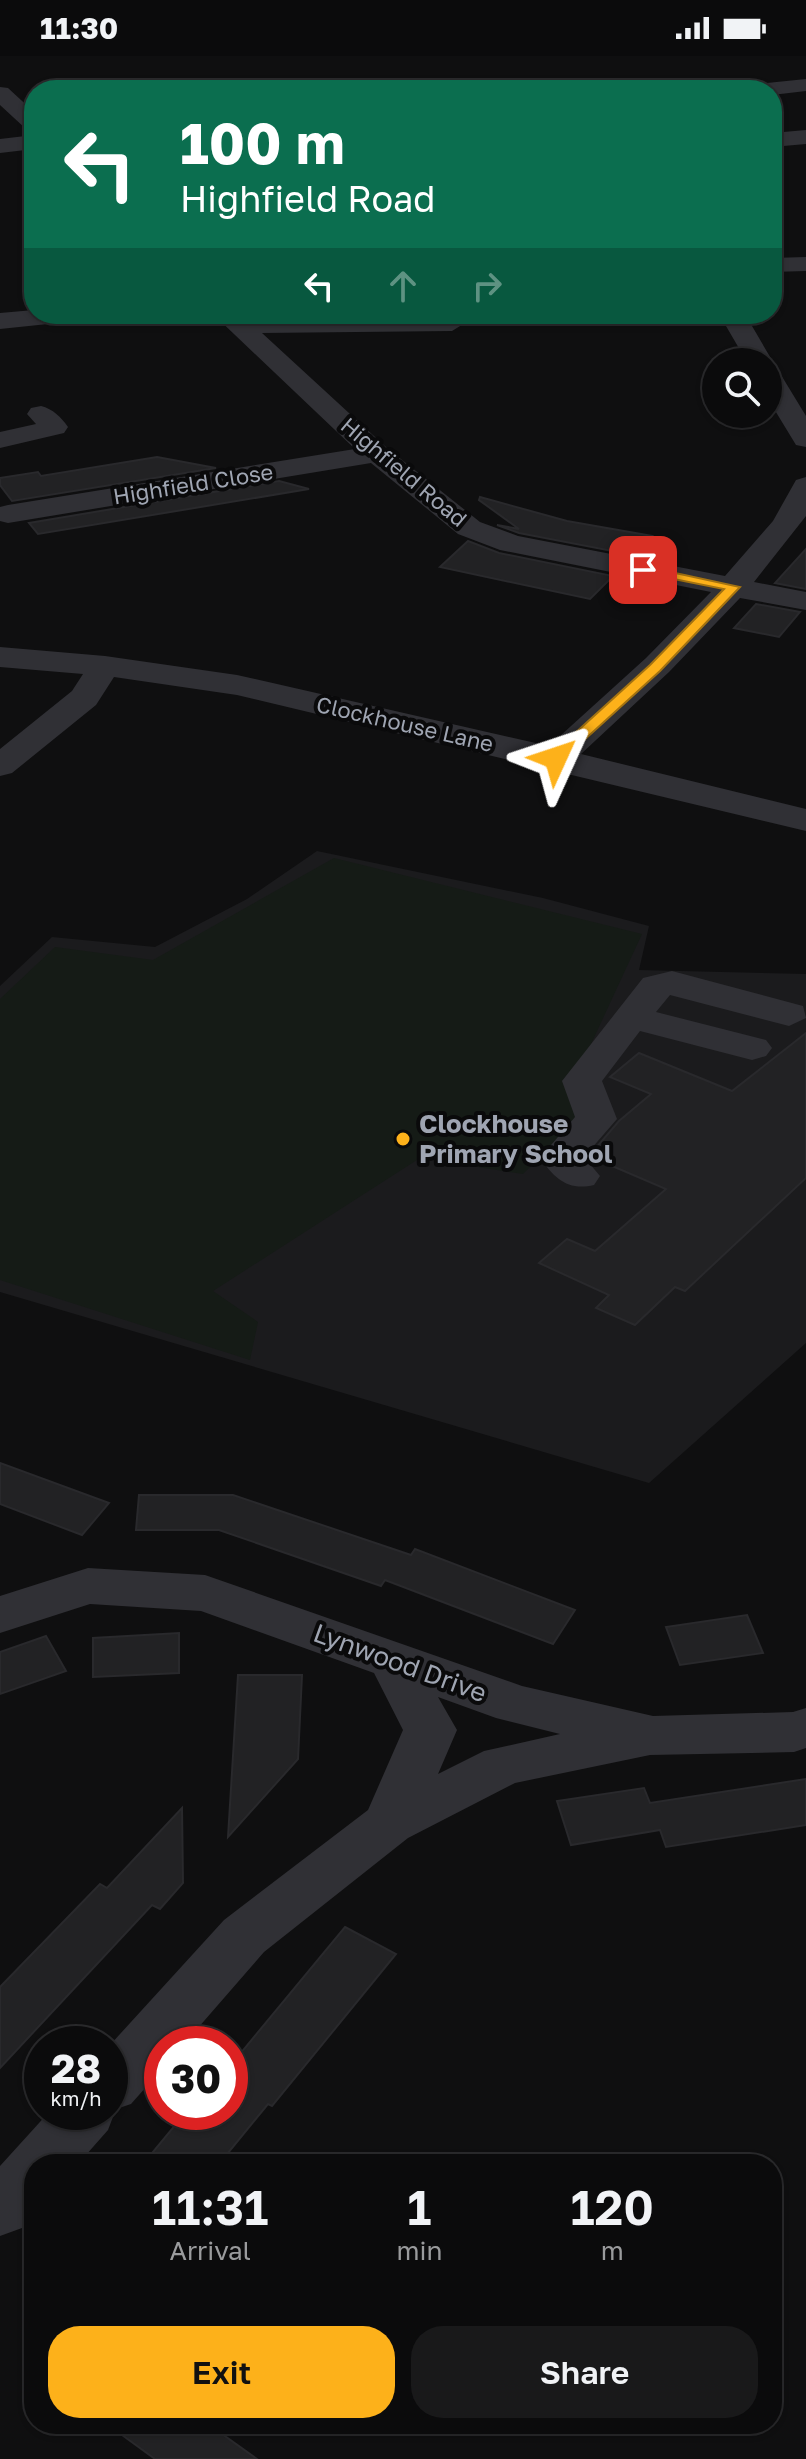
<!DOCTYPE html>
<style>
:root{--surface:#0b0b0c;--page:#19191a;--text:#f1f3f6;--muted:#9a9b9d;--line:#2b2b2d;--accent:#fdb11a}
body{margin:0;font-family:"Golos Text",sans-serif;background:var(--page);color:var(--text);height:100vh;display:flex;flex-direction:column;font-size:30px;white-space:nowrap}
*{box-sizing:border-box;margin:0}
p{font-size:26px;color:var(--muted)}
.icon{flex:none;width:44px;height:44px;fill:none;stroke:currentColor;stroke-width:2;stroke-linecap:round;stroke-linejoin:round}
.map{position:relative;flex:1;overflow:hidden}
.details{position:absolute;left:24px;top:2098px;width:758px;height:280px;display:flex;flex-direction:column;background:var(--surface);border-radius:32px;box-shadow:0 2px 6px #0004,0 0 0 2px var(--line)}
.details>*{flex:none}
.banner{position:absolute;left:24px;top:24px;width:758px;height:244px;border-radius:32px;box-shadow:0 2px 6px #0004,0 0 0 2px var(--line);background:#0b6e4f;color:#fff;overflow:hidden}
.controls{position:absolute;left:702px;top:292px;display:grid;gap:16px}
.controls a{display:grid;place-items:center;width:80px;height:80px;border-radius:50%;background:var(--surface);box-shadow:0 2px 6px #0004,0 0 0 2px var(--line);font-size:40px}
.speed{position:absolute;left:24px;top:1970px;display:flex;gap:16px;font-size:40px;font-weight:700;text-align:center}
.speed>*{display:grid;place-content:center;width:104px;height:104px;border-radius:50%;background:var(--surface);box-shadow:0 2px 6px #0004,0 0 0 2px var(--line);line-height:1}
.speed small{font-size:20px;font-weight:400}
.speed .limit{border:12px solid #d22;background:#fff;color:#111}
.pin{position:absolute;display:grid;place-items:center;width:68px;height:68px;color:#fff;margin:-34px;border-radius:16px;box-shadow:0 4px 12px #0006}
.me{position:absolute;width:88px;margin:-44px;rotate:48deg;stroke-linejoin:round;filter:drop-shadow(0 0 6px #0008)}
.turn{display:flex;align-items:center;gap:28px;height:168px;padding:0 24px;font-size:36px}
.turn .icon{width:104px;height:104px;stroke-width:2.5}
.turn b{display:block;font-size:56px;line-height:68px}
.lanes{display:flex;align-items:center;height:76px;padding:0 24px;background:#0003;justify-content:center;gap:40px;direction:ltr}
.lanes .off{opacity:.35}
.eta{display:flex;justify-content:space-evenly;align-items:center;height:136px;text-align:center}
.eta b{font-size:48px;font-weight:600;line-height:56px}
.primary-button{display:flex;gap:16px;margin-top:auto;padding:16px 24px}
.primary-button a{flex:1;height:92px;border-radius:32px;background:var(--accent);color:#111;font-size:32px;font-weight:600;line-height:92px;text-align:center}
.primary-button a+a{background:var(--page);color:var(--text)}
.status{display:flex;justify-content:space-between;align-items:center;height:56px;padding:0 40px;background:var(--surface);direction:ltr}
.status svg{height:22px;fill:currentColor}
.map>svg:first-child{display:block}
.built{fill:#1b1b1d}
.green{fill:#151b16}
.building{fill:#222224;stroke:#29292c;stroke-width:2}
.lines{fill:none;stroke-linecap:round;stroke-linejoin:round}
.minor{fill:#303035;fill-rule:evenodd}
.route{fill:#fdb11a;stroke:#a47311;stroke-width:2}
.poi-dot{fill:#fdb11a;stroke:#0a0a0b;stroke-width:3}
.labels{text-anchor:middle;stroke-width:8;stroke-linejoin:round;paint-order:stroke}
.far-street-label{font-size:22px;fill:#9fa5b2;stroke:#0a0a0b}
.poi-label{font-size:26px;font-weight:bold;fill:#9fa5b2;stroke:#0a0a0b;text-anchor:start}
.street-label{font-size:26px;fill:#9fa5b2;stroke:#0a0a0b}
</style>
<div class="status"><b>11:30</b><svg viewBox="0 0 49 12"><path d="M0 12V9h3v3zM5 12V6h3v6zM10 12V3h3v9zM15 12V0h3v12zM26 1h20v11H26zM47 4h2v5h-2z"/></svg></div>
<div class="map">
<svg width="806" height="2403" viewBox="0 0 806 2403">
<rect width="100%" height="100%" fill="#0f0f10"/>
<path class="built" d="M317,795L543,842L649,870L639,914L806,918V1287L649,1427L0,1236V930L52,881L155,891L247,843Z"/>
<path class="green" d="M334,802L642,878L573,1027L581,1061L523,1118L420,1102L213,1235L258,1266L250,1304L0,1224V943L55,891L153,904Z"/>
<path class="building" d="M157,401L216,412L12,445L0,429V422L38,416L41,420Z
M279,425L309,433L38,478L29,467Z
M480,441L567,465L652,480L633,499L519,477L497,469L519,473L479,444Z
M468,485L499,497L613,520L590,543L440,511Z
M806,493V533L775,527Z
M756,548L800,556L779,581L734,572Z
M806,977V1122L685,1235L675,1231L635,1269L596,1252L609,1239L539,1207L567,1183L595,1195L666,1133L589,1100L619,1065L651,1038L610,1021L639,997L732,1035Z
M0,1407L109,1447L82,1479L0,1448Z
M139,1439H233L411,1499L415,1493L575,1554L553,1588L385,1524L381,1530L219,1474H136Z
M747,1559L763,1597L680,1609L666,1571Z
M179,1577V1617L93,1621V1582Z
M46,1580L66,1615L0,1638V1596Z
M238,1619H302L298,1703L228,1781Z
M806,1723V1769L666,1791L660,1774L571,1789L557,1745L644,1732L650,1747Z
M182,1752L183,1827L160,1853L152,1849L0,2012V1931L100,1828L107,1832Z
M345,1871L396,1898L272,2050L268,2048L219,2108H143L186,2056H230V2010Z
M107,2368H208L257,2403H155Z"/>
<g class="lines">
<path class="minor" d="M679,22L687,23L690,28L687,33L489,34L500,28H640Z
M806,23V35L772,39V34H746L757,28Z
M0,31L8,32L34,56V75L26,73L0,49Z
M806,74V88L772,91V77Z
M34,79V93L0,97V83Z
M806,201V215L772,216V202Z
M34,254V258H80L67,266L0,273V257Z
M213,258H241L246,262L461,261L465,267L452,275L262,277L387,392L480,466L518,480L725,520L773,465L796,424L806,421V460L754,526L806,536V554L740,542L669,616L581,698L806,753V775L237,639L114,621L96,649L12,717L0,720V693L72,635L83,618L0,611V591L105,600L237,619L549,690L646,602L711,536L500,494L458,478L371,407L8,467L0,465V451L8,449L355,393Z
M719,258H745L773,306L768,312L778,314L806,360V391L796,389L768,343V306H747Z
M41,350C53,353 61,361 68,371L64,377L0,392V376L36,368L27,358L31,352Z
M672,915L803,950L806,962L789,970L670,939L656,956L766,984L772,992L766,1000L752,1004L640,975L602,1025L617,1063L584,1101L600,1120L594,1129C568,1135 555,1123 540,1102L575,1061L562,1025L643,922Z
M88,1512L205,1519L522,1630L653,1660L793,1656L806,1652V1692L794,1696L650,1699L515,1727L408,1782L264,1896L184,1988H162V2013L131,2048L116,2053L108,2074L78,2108H34V2159L22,2172L0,2180V2110L49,2056H110V1989L224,1864L368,1754L403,1674L374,1617L201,1555L90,1548L0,1577V1540ZM438,1641L496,1662L560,1678L484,1695L438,1718L457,1674Z"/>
</g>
<path class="route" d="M643,510L740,531L660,615L561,705H551V699L650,609L724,533L639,516L637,514Z"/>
<circle class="poi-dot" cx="403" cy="1083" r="8"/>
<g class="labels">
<g class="far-street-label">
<text transform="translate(404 416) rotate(40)" y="8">Highfield Road</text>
<text transform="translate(193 428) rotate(-9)" y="8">Highfield Close</text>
<text transform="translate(405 668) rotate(13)" y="8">Clockhouse Lane</text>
</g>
<g class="poi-label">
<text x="419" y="1077">Clockhouse<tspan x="419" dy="30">Primary School</tspan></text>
</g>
<g class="street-label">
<text transform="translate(400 1607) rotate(20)" y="9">Lynwood Drive</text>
</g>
</g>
</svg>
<div class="controls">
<a><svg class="icon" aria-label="search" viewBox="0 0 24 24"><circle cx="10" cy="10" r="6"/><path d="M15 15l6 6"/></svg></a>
</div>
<div class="speed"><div>28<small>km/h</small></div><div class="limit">30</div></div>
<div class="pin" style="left:643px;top:514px;background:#d93025"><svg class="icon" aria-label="arrive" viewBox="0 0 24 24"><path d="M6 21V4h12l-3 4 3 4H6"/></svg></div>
<svg class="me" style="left:556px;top:702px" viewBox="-20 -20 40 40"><path d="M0-17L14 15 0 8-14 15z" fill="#fdb11a" stroke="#fff" stroke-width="4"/></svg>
<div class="banner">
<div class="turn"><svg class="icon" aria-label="left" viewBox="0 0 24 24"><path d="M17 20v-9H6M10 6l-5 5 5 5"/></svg><div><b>100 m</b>Highfield Road</div></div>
<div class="lanes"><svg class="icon" aria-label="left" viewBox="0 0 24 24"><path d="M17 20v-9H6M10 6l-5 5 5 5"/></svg><svg class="icon off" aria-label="ahead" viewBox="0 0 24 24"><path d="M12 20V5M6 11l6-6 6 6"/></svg><svg class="icon off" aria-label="right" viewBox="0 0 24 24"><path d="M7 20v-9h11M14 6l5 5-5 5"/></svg></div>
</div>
<section class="details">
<div class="eta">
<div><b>11:31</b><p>Arrival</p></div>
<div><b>1</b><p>min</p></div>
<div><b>120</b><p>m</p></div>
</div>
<div class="primary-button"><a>Exit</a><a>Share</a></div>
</section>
</div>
